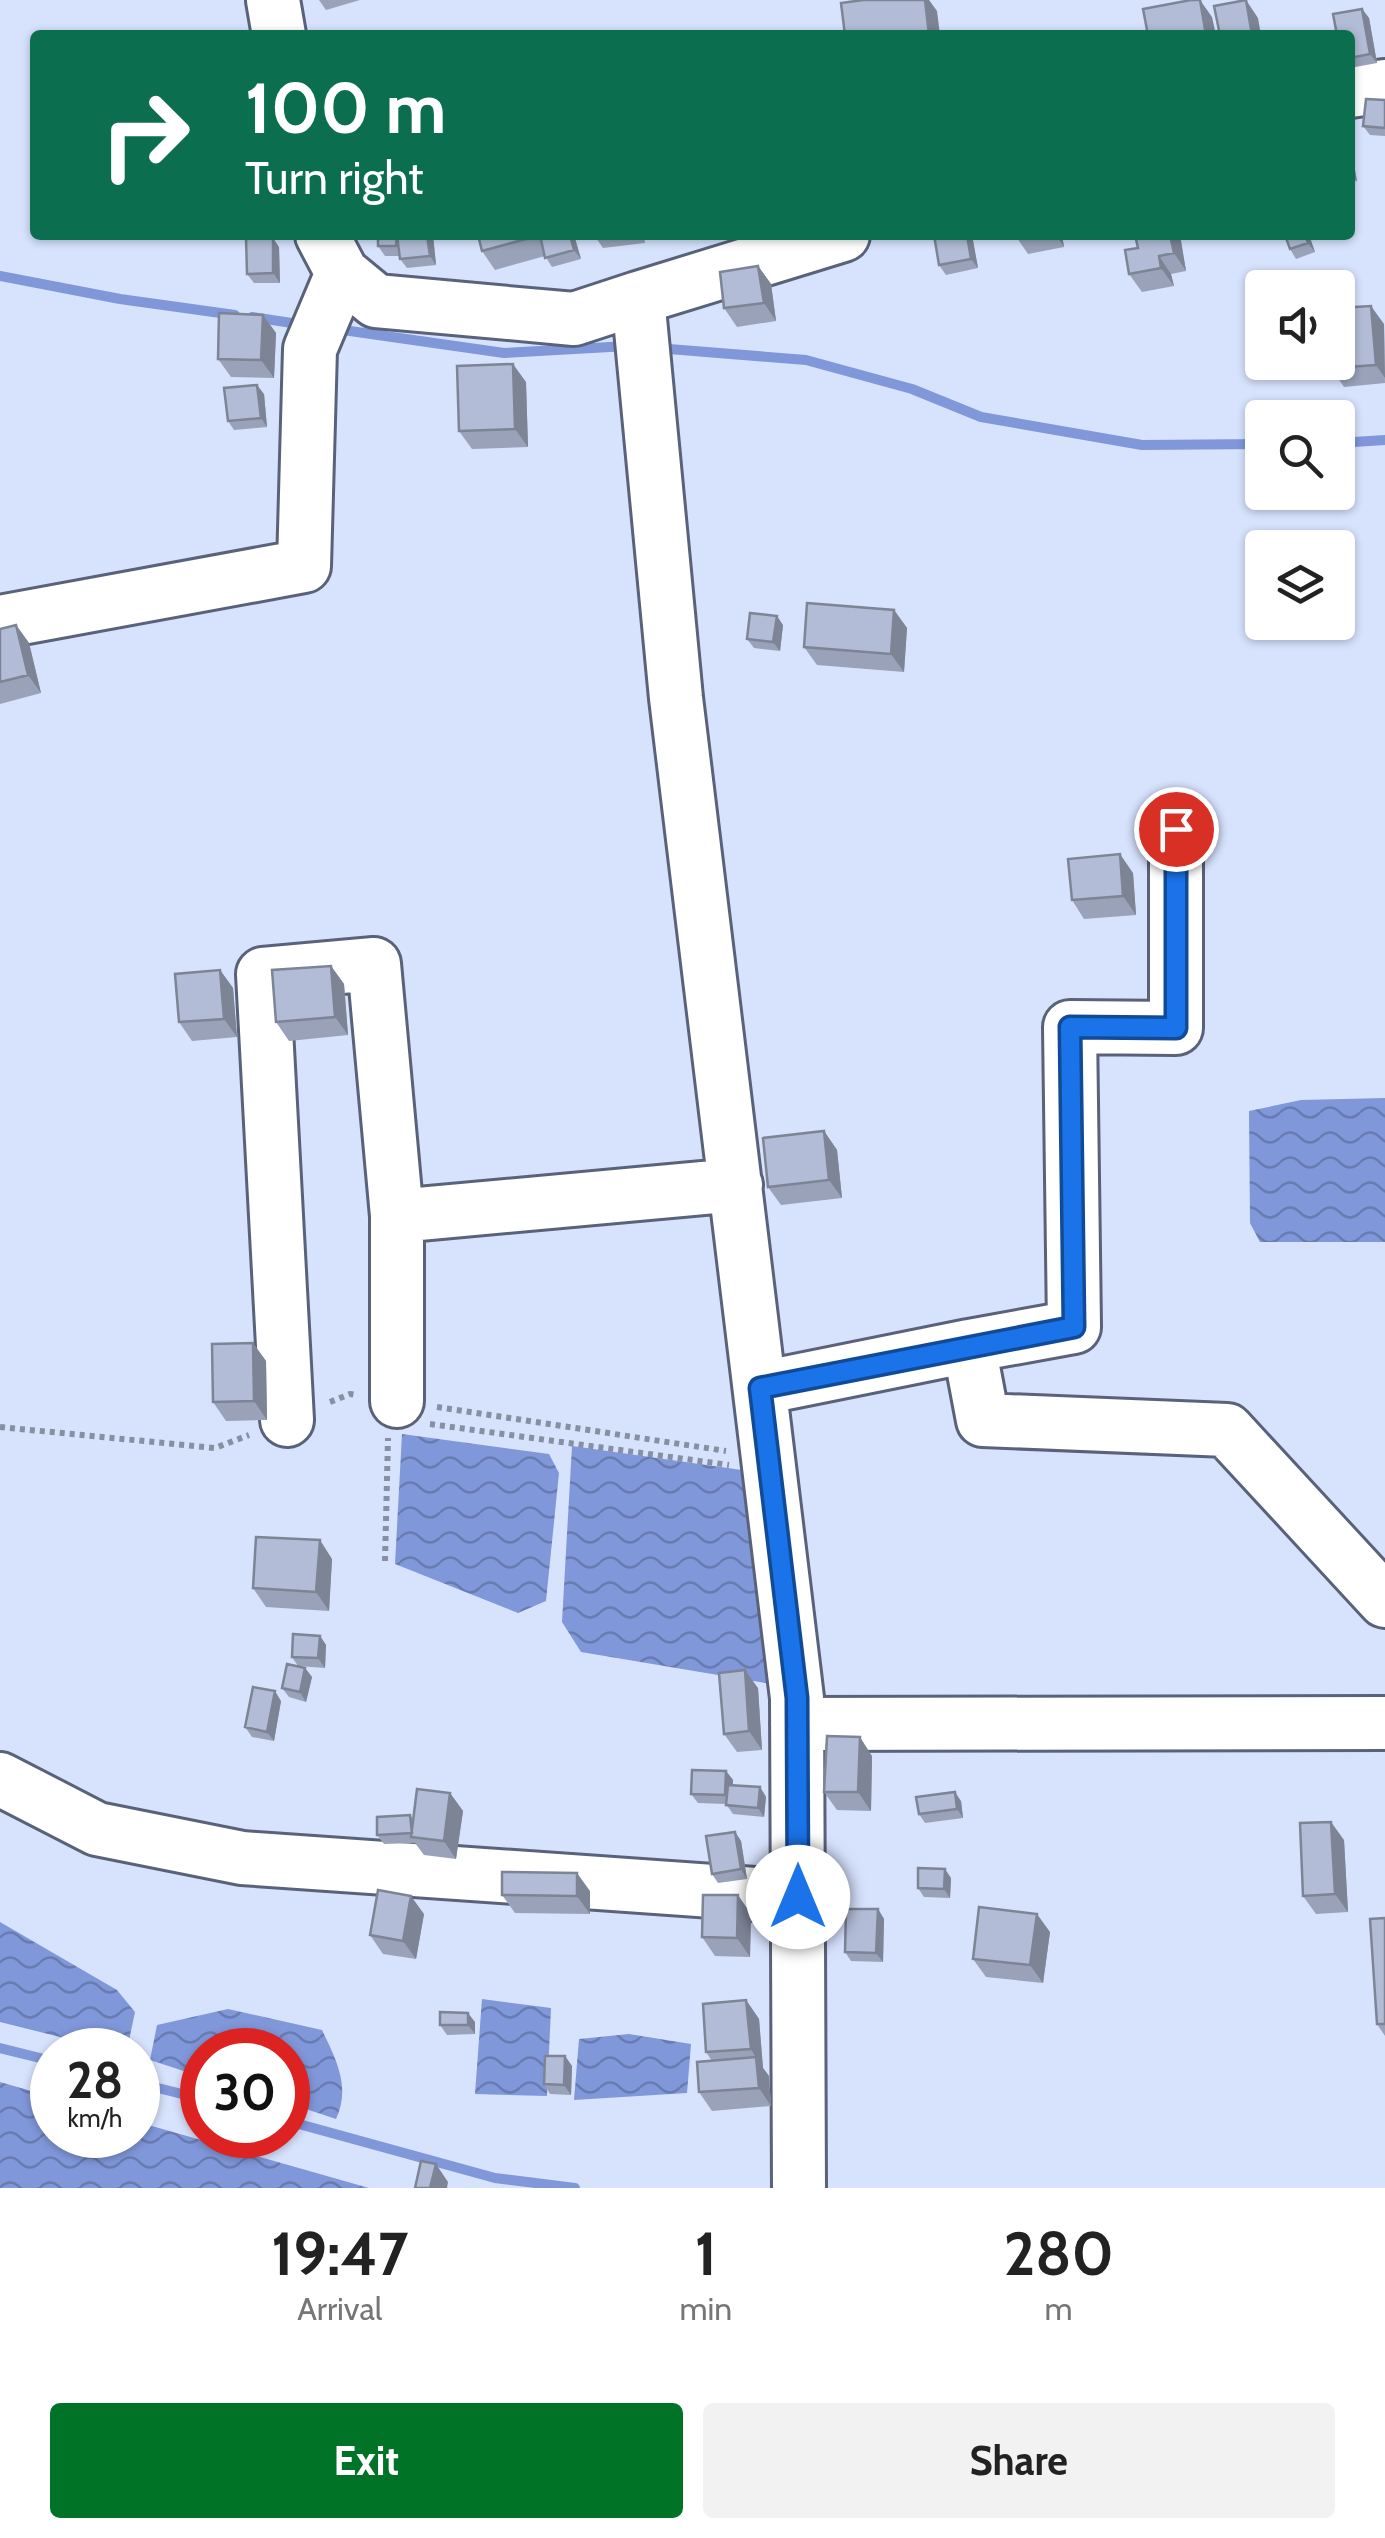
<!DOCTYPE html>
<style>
:root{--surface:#fff;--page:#f2f2f2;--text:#222;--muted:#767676;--accent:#007327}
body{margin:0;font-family:Cabin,sans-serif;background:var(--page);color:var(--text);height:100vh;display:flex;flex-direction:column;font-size:38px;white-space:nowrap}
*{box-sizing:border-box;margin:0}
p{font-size:32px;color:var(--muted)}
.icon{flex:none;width:55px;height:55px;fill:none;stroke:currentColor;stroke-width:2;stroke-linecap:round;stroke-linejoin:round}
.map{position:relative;height:2188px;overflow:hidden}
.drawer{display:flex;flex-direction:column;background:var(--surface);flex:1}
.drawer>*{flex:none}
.hud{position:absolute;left:30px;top:30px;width:1325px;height:210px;border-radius:10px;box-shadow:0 2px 8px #0004;background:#0b6e4f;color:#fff;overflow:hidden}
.fabs{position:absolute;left:1245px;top:270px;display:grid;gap:20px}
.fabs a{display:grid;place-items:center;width:110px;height:110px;border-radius:10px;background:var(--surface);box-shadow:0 2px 8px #0004;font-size:50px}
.speed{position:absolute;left:30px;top:2028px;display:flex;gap:20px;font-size:50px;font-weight:700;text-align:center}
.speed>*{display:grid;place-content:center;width:130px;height:130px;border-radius:50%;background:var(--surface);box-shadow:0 2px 8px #0004;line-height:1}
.speed small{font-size:25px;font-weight:400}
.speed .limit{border:15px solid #d22;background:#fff;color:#111}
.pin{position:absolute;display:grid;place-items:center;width:85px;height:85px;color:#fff;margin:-42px;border:5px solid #fff;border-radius:50%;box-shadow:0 2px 10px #0007}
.me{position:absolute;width:110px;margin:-55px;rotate:0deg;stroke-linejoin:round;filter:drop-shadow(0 0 8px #0008)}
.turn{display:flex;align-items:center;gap:35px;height:210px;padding:0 50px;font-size:45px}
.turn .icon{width:130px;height:130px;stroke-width:2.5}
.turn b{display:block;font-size:70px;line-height:85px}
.eta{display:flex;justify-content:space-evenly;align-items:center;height:170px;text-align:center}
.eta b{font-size:60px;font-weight:800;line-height:70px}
.cta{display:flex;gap:20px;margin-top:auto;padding:20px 50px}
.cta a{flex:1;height:115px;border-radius:10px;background:var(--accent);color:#fff;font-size:40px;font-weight:800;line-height:115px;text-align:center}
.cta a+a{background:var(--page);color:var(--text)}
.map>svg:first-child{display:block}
.water{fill:url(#water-waves)}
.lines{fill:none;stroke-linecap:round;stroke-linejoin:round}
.stream{stroke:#8097da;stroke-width:10}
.minor-casing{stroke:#596279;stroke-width:58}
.path{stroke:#878fa2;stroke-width:6;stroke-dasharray:5 5;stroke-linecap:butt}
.minor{stroke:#fff;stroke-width:52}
.wall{fill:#99a2b8}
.shaded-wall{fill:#7d8496}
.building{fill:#b2bcd6;stroke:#7d8496;stroke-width:2.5}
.route-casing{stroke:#114b97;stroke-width:25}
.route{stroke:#1a73e8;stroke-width:18}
</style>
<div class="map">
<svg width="1385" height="2188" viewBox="0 0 1385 2188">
<defs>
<pattern id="water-waves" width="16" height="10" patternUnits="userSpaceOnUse" patternTransform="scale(2.5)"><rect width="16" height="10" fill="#8097da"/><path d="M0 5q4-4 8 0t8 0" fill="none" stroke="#697cb2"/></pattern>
</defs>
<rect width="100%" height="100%" fill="#d7e2fd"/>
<path class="water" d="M1385,1098V1242H1260L1250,1223L1249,1111L1301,1100Z
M402,1434L549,1454L559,1473L546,1601L518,1613L395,1564Z
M572,1446L756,1472L771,1684L581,1652L562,1622Z
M0,1922L117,1990L135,2012L127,2050H112L0,2022Z
M482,1999L551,2008L547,2096L475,2094Z
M228,2009L322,2030C336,2059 351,2087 336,2119L288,2103V2050H202V2077L150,2060L157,2025Z
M629,2034L691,2044L687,2093L574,2100L579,2039Z
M0,2082L52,2097V2135H138V2122L369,2188H0Z"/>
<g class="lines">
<path class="stream" d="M0,276L120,299L235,315
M252,317L305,325
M336,329L504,353L628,346
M669,349L806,360L912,389L981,417L1142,445L1262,444
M1338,443L1385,440
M0,2048L52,2061
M138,2083L202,2099
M288,2121L495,2178L575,2188"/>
<g class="minor-casing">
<path id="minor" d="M273,0L279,35
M1350,91L1385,86
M322,235L342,273L376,301L574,319L638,298L676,698L797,1698L799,2188
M638,298L843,235
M0,622L304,566L310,349L342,273
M969,1346L1074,1327L1070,1027L1176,1028V829
M761,1388L969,1346L983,1420L1227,1430L1385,1601
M397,1401V1216
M287,1420L263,974L374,964L397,1216L736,1185
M797,1724L1385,1723
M0,1779L97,1829L242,1858L798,1897"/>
</g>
<path class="path" d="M330,1402L350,1394L356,1395
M437,1407L726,1451
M430,1424L729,1465
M0,1427L215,1448L249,1435
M385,1561L388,1438"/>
<use href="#minor" class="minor"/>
</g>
<path class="wall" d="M319,0H360L326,10Z
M1362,9L1369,18L1377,63L1350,68V35Z
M1385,100V136L1370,135L1363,126Z
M1350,144L1357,181L1350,182Z
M433,235L436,265L407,268L400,259V256H385L378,246Z
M478,235H574L581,259L552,267L545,256L495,270L482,251Z
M594,235H644L645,243L603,248Z
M972,235L978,268L946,275L939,265Z
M1015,235H1062L1064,247L1028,254Z
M1180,235L1186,271L1171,274L1174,286L1142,292L1129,274L1138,248Z
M1309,235L1315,252L1296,259L1290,249Z
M279,247L280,283H254L247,274Z
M758,266L771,284L776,321L737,327L724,308Z
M263,315L276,333L274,378L231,377L218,359Z
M1384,324L1385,383L1344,387L1331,368Z
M526,382L528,447L472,449L459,431Z
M264,394L267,427L234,430L228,421Z
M894,610L907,628L904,672L817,665L804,647Z
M16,625L29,643L41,693L0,704V629Z
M783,625L780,651L754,648L747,639Z
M1133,873L1136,915L1084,919L1072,900Z
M331,966L344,984L348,1035L289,1041L276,1022Z
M220,970L233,988L237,1037L192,1041L179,1022Z
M824,1131L837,1150L842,1198L781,1205L768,1187Z
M253,1343L266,1361L267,1420L226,1421L213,1402Z
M332,1559L329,1611L266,1607L253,1588Z
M320,1636L326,1645L325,1668L298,1666L292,1657Z
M305,1668L312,1677L306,1702L289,1697L282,1688Z
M758,1688L762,1750L737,1752L724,1734Z
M281,1701L274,1741L252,1737L245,1727Z
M872,1756L871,1811L837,1810L824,1792Z
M726,1771L733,1780V1785L760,1787L766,1797L764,1817L733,1814L726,1804L698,1803L691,1794Z
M450,1793L463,1811L456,1859L424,1855L415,1843L384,1844L377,1835L410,1815L413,1819Z
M961,1801L963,1818L925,1823L919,1814Z
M735,1832L741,1841L747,1879L718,1883L712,1874Z
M1344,1840L1348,1912L1316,1914L1303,1896Z
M951,1878L950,1898L924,1897L918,1888Z
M590,1891V1914L515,1913L502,1895Z
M878,1909L884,1919L883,1962L851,1961L845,1952Z
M424,1914L416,1959L383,1954L370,1935Z
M751,1914L750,1957L715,1956L702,1937Z
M1385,1918V2036L1377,2024Z
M1050,1932L1043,1983L986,1977L973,1959Z
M746,2000L759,2019L763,2068L769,2076L771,2106L712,2111L699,2092L712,2061L706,2052Z
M475,2022V2034L447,2035L440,2025Z
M565,2056L572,2066L571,2095L550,2094L544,2084Z"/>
<path class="shaded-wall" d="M925,0H929L937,11L940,35H929Z
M1200,0L1212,17L1216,35H1206Z
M1246,0L1258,18L1261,35H1252Z
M1362,9L1369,18L1377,63L1370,54Z
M1350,144L1357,181L1350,171Z
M427,235H433L436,265L430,256Z
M570,235H574L581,259L574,250Z
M967,235H972L978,268L971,259Z
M1056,235H1062L1064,247Z
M1170,235H1180L1186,271L1174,253Z
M1305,235H1309L1315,252L1308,243Z
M273,238L279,247L280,283L273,273Z
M1159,256L1171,274L1174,286L1161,268Z
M758,266L771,284L776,321L764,303Z
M1371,306L1384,324L1385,378L1376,365Z
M263,315L276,333L274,378L261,360Z
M513,364L526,382L528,447L515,429Z
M257,385L264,394L267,427L261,418Z
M894,610L907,628L904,672L891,654Z
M777,616L783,625L780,651L773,642Z
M16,625L29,643L41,693L28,675Z
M1120,854L1133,873L1136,915L1123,896Z
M331,966L344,984L348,1035L335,1017Z
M220,970L233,988L237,1037L224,1019Z
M824,1131L837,1150L842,1198L829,1180Z
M253,1343L266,1361L267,1420L254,1401Z
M320,1540L332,1559L329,1611L316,1592Z
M320,1636L326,1645L325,1668L318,1658Z
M305,1668L312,1677L306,1702L300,1692Z
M745,1670L758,1688L762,1750L749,1731Z
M275,1691L281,1701L274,1741L267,1732Z
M860,1737L872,1756L871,1811L858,1792Z
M726,1771L733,1780L732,1804L725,1795Z
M760,1787L766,1797L764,1817L758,1808Z
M955,1792L961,1801L963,1818L957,1809Z
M450,1793L463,1811L456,1859L444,1841Z
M1331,1822L1344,1840L1348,1912L1335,1894Z
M735,1832L741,1841L747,1879L741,1869Z
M945,1869L951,1878L950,1898L944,1889Z
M577,1873L590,1891V1914L577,1896Z
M738,1895L751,1914L750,1957L737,1938Z
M411,1896L424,1914L416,1959L403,1941Z
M878,1909L884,1919L883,1962L876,1953Z
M1037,1914L1050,1932L1043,1983L1030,1965Z
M746,2000L759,2019L763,2068L769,2076L771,2106L759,2088L756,2058L751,2049Z
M468,2013L475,2022V2034L468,2025Z
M565,2056L572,2066L571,2095L564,2085Z
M436,2164L448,2182L447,2188H430Z"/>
<path class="building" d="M863,0H925L929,35H845L841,3Z
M1191,0H1200L1206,35H1148L1143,9Z
M1246,0L1252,35H1220L1214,6Z
M1362,9L1370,54L1350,58V35H1337L1333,14Z
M1366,99L1385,100V128L1363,126Z
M378,235H397L396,246H378Z
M397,235H427L430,256L400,259Z
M478,235H537V236L482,251Z
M540,235H570L574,250L545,258Z
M934,235H967L971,259L939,265Z
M1135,235H1170L1174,253L1159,256L1161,268L1129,274L1125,250L1138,248Z
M1285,235H1305L1308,243L1290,249Z
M246,238H273V273L247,274Z
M758,266L764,303L724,308L720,272Z
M1371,306L1376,365L1331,368V362H1338V308Z
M219,313L263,315L261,360L218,359Z
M513,364L515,429L459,431L457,366Z
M257,385L261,418L228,421L224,388Z
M807,603L894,610L891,654L804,647Z
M750,613L777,616L773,642L747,639Z
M16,625L28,675L0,682V629Z
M1120,854L1123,896L1072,900L1068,859Z
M331,966L335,1017L276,1022L272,970Z
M220,970L224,1019L179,1022L175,974Z
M824,1131L829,1180L768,1187L763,1138Z
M253,1343L254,1401L213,1402L212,1344Z
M256,1537L320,1540L316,1592L253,1588Z
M293,1634L320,1636L318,1658L292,1657Z
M287,1664L305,1668L300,1692L282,1688Z
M745,1670L749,1731L724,1734L719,1673Z
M253,1687L275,1691L267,1732L245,1727Z
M827,1736L860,1737L858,1792H824Z
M692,1770L726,1771L725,1795L691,1794Z
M728,1785L760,1787L758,1808L726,1805Z
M417,1789L450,1793L444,1841L411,1837Z
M955,1792L957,1809L919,1814L916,1797Z
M410,1815L412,1833L377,1835V1817Z
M1331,1822L1335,1894L1303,1896L1300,1823Z
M735,1832L741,1869L712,1874L706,1836Z
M918,1868L945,1869L944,1889L918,1888Z
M502,1872L577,1873V1896L502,1895Z
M378,1890L411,1896L403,1941L370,1935Z
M703,1895H738L737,1938L702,1937Z
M979,1907L1037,1914L1030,1965L973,1959Z
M846,1909H878L876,1953L845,1952Z
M1385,1918V2024H1377L1370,1919Z
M746,2000L751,2049L706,2052L703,2004Z
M440,2012L468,2013V2025H440Z
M545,2056H565L564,2085L544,2084Z
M756,2057L759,2088L699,2092L697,2062Z
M421,2161L436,2164L430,2188H415Z"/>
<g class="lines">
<g class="route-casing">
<path id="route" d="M798,1897L797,1698L760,1388L1074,1327L1070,1027L1176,1028V829"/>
</g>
<use href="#route" class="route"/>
</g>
</svg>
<div class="fabs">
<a><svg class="icon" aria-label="sound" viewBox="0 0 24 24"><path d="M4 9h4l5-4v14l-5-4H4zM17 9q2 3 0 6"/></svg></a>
<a><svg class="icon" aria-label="search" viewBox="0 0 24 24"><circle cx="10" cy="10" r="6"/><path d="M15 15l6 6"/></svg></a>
<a><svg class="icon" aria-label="layers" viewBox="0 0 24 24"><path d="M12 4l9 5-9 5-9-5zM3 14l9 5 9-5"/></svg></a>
</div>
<div class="speed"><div>28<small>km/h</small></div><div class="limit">30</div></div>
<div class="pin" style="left:1176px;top:829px;background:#d93025"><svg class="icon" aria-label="arrive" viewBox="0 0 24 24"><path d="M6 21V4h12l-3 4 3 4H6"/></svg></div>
<svg class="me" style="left:798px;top:1897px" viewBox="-20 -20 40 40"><circle r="19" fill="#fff"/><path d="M0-13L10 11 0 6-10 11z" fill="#1a73e8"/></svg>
<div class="hud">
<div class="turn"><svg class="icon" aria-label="right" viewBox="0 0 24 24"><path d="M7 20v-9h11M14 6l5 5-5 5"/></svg><div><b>100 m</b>Turn right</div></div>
</div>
</div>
<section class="drawer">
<div class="eta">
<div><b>19:47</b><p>Arrival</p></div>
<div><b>1</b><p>min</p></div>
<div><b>280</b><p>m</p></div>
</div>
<div class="cta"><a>Exit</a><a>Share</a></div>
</section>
